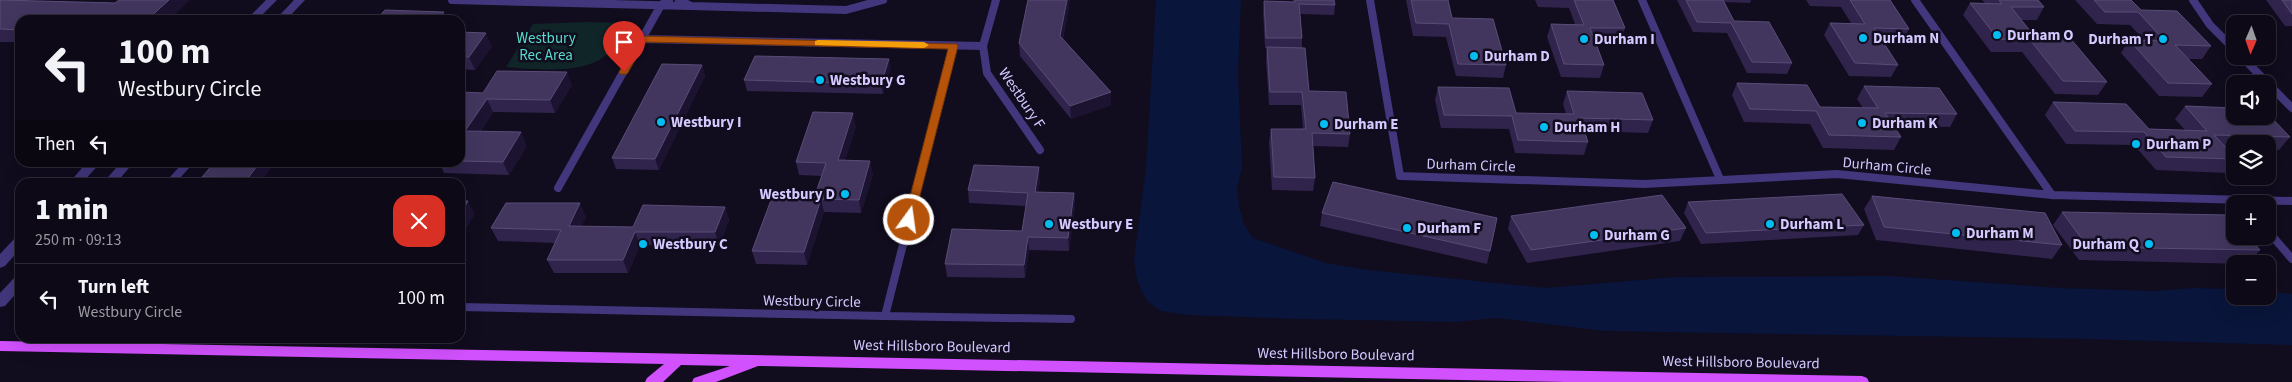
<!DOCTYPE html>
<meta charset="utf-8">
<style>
:root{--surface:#0d0916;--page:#16121f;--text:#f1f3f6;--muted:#9a9aa1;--line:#2d2a35}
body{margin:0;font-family:"Source Sans 3",sans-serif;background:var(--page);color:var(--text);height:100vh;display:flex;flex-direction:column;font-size:19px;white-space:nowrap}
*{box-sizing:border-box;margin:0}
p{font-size:16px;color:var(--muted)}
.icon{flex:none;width:28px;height:28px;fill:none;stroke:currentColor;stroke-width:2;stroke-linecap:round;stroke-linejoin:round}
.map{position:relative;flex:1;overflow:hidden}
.details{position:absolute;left:15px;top:178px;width:450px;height:165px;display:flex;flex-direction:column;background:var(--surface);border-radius:15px;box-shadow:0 5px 20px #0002,0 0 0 1px var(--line)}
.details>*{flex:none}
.hud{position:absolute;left:15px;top:15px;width:450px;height:152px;border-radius:15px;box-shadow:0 5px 20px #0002,0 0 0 1px var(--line);background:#0d0916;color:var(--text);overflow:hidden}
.needle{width:32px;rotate:182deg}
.tools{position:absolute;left:2226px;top:15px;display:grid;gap:10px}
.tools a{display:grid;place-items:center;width:50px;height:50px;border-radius:10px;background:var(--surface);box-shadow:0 5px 20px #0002,0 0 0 1px var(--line);font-size:25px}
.pin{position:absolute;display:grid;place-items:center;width:42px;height:42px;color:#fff;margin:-51px -21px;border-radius:50% 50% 50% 0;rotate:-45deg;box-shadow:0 0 5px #0007}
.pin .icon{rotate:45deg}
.me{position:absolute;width:55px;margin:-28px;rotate:14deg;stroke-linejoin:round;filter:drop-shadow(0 0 4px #0008)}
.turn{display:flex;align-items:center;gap:18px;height:105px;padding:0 20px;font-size:22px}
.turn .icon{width:65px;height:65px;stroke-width:2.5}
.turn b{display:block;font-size:35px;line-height:42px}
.then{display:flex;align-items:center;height:48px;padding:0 20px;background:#0003;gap:10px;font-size:19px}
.round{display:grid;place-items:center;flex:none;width:52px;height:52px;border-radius:15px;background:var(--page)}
.head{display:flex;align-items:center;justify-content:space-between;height:85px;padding:0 20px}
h1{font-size:30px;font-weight:800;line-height:38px}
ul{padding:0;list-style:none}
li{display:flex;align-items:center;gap:15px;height:70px;padding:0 20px;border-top:1px solid var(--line)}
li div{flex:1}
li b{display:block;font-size:19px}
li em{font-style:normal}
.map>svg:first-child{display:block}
.green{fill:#0f2527}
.water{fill:#09153a}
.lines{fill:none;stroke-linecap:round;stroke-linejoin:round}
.service{stroke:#42377c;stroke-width:8}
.minor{fill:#42377c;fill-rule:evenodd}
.primary{fill:#d251fe;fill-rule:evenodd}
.wall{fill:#30244c}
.shaded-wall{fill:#1c1331}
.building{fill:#42365f;stroke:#594d78}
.route{fill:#b45309;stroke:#753606}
.slow{fill:#f59e0b}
.poi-dot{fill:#02bdf2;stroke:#110c1e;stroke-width:2}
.labels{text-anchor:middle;stroke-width:5;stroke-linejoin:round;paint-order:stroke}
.poi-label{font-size:15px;font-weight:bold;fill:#d5c9ff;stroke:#110c1e;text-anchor:start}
.park-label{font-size:15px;fill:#56ddcc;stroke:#110c1e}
.street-label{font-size:15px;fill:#d5c9ff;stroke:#110c1e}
</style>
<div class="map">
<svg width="2292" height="382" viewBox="0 0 2292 382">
<rect width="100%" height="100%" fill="#110c1e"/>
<path class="green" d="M587,22L626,23C620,33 614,49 605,56C581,75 535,69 506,67L533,24Z"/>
<path class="water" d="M1156,0H1241L1238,75L1242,167L1237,189L1239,206L1244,224L1253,238L1326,263L1368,270L1546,288L1676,277L1889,276L2061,288L2154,291L2193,288L2235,289V296H2268V291L2292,294V345L2087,339L1604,331L1496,318L1455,322L1300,319L1187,315L1161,311L1148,302L1142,292L1137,280L1134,260L1146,167Z"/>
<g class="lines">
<path class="service" d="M452,0L691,6
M679,0L691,6L846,10L883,0
M996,0L983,46L987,73L1040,150
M1370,0L1400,176L1644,184L1837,174L2052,195L2292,201
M1642,0L1720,179
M1915,0L2052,195
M2193,0L2210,25L2235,50
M643,39L983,46
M2241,56L2292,108
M171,182L189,162
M558,188L661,5L669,0
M2268,231L2292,259
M460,307L885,316L953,46
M885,316L1071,319"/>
<path class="minor" d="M266,0H277L257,20H246Z
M294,0H305L286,20H275Z
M87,162H101L83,182H70Z
M121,162H134L117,182H104Z
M20,236V249L5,266L0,268V254L15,238Z
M20,275V289L5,306L0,307V293L15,277Z"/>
<path class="primary" d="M0,341L1862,376L1867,378L1869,382H1566L758,366L716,382H692L694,378L730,366L681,365L663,382H645L647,378L664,364L0,351Z"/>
</g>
<path class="wall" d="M0,0L115,3L190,0L20,20V42H0Z
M1028,0H1070L1063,39L1111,92V105L1071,119L1020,56L1019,43Z
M1293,0H1334L1335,5L1334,15L1300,14L1302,38V48L1309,91L1350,134L1348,147L1313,146L1315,178L1313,191L1272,190L1269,142L1271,129H1303L1301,105H1269L1266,60L1267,48H1265L1263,11L1264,1L1293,2Z
M1406,0H1448L1452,18L1506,65L1503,78L1456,76L1446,37L1413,36Z
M1535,0H1613L1625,28L1621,41H1595L1604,65L1600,78L1561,77L1547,37L1551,24H1575L1569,8L1538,7Z
M1677,0H1751L1750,3L1724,2L1734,21L1792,63L1787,74L1747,73L1727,33L1693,32Z
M1806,0H1890L1909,29L1902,41H1883L1898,65L1891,77L1849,76L1824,35L1830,23H1851L1841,7L1810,6Z
M1982,0H2038L2044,7L2037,20H2021L2035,37L2107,82L2098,95L2055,94L2022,52H1991L1963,15L1970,3H1985Z
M2075,0H2131L2141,10L2211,46L2202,59H2188L2212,84L2202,97L2159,96L2121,53L2129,40H2144L2130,25L2097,24Z
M2266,0H2292V26H2285Z
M460,32L492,46L475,70L460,69Z
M702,65L705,76L659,170L616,169L612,158Z
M891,69L883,94L747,91L744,80Z
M1737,83L1820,107L1863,108L1857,99L1864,86L1957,114L1950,127L1894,126L1901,137L1894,150L1823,148L1810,124L1744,122L1732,95Z
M572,85L555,113L493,112L480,132L527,146L509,175L444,173L439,162H460V92L483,93Z
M1438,87L1516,113L1566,114L1563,104L1567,91L1653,120L1648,133L1584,131L1588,142L1584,155L1515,153L1509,129L1441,128L1435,100Z
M2053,102L2149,129L2185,130L2175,119L2185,106L2290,137L2279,150L2268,149V144H2235V149L2227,148L2235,157V162L2227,173L2156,170L2134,145L2066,144L2045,115Z
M856,126L845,161L873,174L861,213L824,212L807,265L756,264L752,251L813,201L822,176L799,175L796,162Z
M276,162L260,182H206L202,177Z
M1040,180L1038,192L1074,193L1075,206L1069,251L1029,250L1025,278L947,277L945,264L1022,231L1026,206L969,203L968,190Z
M1872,196L2062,245L2052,259L1876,240L1864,209Z
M1688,202L1864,225L1858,235L1701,244L1684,213Z
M725,207L729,220L719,246L640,245L628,273H554L547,260L555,243L498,241L491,228L586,217L581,226L633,227Z
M2062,212L2260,250L2248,264L2079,260L2053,225Z
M1322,213L1490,251L1487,264L1320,226Z
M1511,216L1686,228L1680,241L1527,263L1508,229Z"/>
<path class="shaded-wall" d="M169,0H190L169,20H147Z
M1067,0H1070L1061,49L1060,36Z
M444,12L448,20H437Z
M486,33L492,46L475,70L469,57Z
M889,59L891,69L883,94L881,84Z
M702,65L705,76L659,170L655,159Z
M567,72L572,85L555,113L550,100Z
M1111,92V105L1071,119L1070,106Z
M487,99L493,112L471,144L465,131Z
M853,113L856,126L841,174L838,160Z
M521,132L527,146L509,175L503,162Z
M870,161L873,174L861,213L859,200Z
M260,162H276L260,182H251L248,178Z
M1039,167L1040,180L1036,205L1035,192Z
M1074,193L1075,206L1069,251L1068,238Z
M821,199L824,212L807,265L804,252Z
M468,201L475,214L460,239V214Z
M580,203L586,217L575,239L569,226Z
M725,207L729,220L719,246L715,232Z
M635,232L640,245L628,273L623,260Z
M1028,237L1029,250L1025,278L1024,265Z"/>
<path class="building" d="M0,0L115,3L119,0H169L147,20H20V30L0,29Z
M1028,0H1067L1060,36L1111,92L1070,106L1019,43Z
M1295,0H1334L1335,5L1299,4L1302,38H1266L1264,1L1295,2Z
M1411,0H1448L1452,18L1493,19L1506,65L1458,64L1449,24L1416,23Z
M1574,0H1613L1625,28H1590L1604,65L1564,64L1551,24L1584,25Z
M1686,0H1723L1734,21L1769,22L1792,63L1752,62L1731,23L1697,22Z
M1850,0H1890L1909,29L1874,28L1898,65L1855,63L1830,23L1865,24Z
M1999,0H2038L2044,7H2011L2035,37L2070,38L2107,82L2063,81L2030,40L1998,39L1970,3L2002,4Z
M2094,0H2131L2141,10L2177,11L2211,46L2175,45L2212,84L2168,83L2129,40L2165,41L2138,12H2105Z
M2282,0H2292V14Z
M385,10L444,12L437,20H376Z
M460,32L486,33L469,57H460Z
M1267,47L1305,48L1309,91L1346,92L1350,134L1312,133L1315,178L1274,177L1271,129H1306L1302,92H1270Z
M755,56L889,59L881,84L744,80Z
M662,64L702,65L655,159L612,158Z
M497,71L567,72L550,100L487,99L465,131L521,132L503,162L460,161V92L483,93Z
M1737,83L1807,85L1820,107L1878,108L1864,86L1939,88L1957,114L1885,113L1901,137L1829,135L1816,111L1750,109Z
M1438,87L1509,88L1516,113L1574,114L1567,91L1642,93L1653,120L1580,118L1588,142L1518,140L1512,116L1444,115Z
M2053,102L2126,104L2149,129L2207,131L2185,106L2235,108V116H2268V114L2290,137L2214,135L2235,157V159L2166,157L2144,132L2075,131Z
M813,112L853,113L838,160L870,161L859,200L821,199L804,252L752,251L771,200L813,201L826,163L796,162Z
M215,162H260L248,178L202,177Z
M974,165L1039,167L1035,192L1074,193L1068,238L1028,237L1024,265L945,264L952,229L1022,231L1028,193L968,190Z
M1333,182L1497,218L1490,251L1322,213Z
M1842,194L1864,225L1706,233L1688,202Z
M1662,195L1686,228L1531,250L1511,216Z
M1872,196L2045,213L2062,245L1884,227Z
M460,201H468L460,214Z
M506,203H580L569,226L633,227L643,205L725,207L715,232H635L623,260H547L561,230L491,228Z
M2062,212L2229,215L2235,222V236H2248L2260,250L2088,247Z"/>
<path class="route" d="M639,36L957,44L958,46L913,223L909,224L904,220L948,49L646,42L627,74H620L619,72Z"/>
<path class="slow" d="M818,40L924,42L929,45L924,48L815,45V41Z"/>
<g class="poi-dot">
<circle cx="1997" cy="35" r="5"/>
<circle cx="1863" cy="38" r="5"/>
<circle cx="1584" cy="39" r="5"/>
<circle cx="2163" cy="39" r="5"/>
<circle cx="1474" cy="56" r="5"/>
<circle cx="820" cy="80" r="5"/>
<circle cx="661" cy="122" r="5"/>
<circle cx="1862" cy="123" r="5"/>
<circle cx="1324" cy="124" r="5"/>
<circle cx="1544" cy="127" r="5"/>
<circle cx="2136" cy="144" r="5"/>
<circle cx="845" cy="194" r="5"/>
<circle cx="1049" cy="224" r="5"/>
<circle cx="1770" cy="224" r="5"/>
<circle cx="1407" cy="228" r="5"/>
<circle cx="1956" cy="233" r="5"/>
<circle cx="1594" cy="235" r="5"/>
<circle cx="643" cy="244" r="5"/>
<circle cx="2149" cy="244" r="5"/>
</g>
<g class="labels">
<g class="poi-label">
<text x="2007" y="40">Durham O</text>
<text x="1873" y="43">Durham N</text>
<text x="1594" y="44">Durham I</text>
<text x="2153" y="44" text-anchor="end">Durham T</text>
<text x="1484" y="61">Durham D</text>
<text x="830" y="85">Westbury G</text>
<text x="671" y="127">Westbury I</text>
<text x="1872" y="128">Durham K</text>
<text x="1334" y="129">Durham E</text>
<text x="1554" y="132">Durham H</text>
<text x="2146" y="149">Durham P</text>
<text x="835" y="199" text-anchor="end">Westbury D</text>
<text x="1059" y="229">Westbury E</text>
<text x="1780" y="229">Durham L</text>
<text x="1417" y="233">Durham F</text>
<text x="1966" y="238">Durham M</text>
<text x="1604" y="240">Durham G</text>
<text x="653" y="249">Westbury C</text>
<text x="2139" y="249" text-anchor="end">Durham Q</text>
</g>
<g class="park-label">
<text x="546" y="43">Westbury<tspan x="546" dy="17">Rec Area</tspan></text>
</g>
<g class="street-label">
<text transform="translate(1022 98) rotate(56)" y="5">Westbury F</text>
<text transform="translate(1471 165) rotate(2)" y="5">Durham Circle</text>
<text transform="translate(1887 166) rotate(5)" y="5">Durham Circle</text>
<text transform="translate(812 301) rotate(1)" y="5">Westbury Circle</text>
<text transform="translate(932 346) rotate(1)" y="5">West Hillsboro Boulevard</text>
<text transform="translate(1336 354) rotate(1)" y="5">West Hillsboro Boulevard</text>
<text transform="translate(1741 362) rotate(1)" y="5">West Hillsboro Boulevard</text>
</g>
</g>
</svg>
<div class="tools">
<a><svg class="needle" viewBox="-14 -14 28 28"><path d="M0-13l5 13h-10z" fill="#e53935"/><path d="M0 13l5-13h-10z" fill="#9a9aa1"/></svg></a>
<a><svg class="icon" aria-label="sound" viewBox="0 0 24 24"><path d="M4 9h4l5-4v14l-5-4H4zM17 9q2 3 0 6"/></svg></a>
<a><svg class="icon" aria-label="layers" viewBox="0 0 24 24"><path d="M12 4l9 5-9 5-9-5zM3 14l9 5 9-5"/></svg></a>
<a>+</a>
<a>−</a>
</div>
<div class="pin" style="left:624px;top:72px;background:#d93025"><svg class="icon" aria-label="arrive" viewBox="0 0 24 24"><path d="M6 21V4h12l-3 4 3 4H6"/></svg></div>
<svg class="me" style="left:909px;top:220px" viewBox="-20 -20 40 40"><circle r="17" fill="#b45309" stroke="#fff" stroke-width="3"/><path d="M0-11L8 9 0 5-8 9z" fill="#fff"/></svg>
<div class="hud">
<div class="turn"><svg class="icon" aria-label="left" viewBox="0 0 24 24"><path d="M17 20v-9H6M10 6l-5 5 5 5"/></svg><div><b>100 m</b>Westbury Circle</div></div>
<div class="then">Then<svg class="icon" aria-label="left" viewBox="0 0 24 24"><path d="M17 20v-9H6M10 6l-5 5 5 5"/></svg></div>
</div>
<section class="details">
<div class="head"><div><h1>1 min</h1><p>250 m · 09:13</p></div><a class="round" style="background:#d93025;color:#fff"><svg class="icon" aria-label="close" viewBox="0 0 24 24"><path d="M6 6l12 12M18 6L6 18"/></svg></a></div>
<ul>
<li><svg class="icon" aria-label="left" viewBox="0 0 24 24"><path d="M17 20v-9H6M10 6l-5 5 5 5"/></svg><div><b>Turn left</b><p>Westbury Circle</p></div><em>100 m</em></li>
</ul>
</section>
</div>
